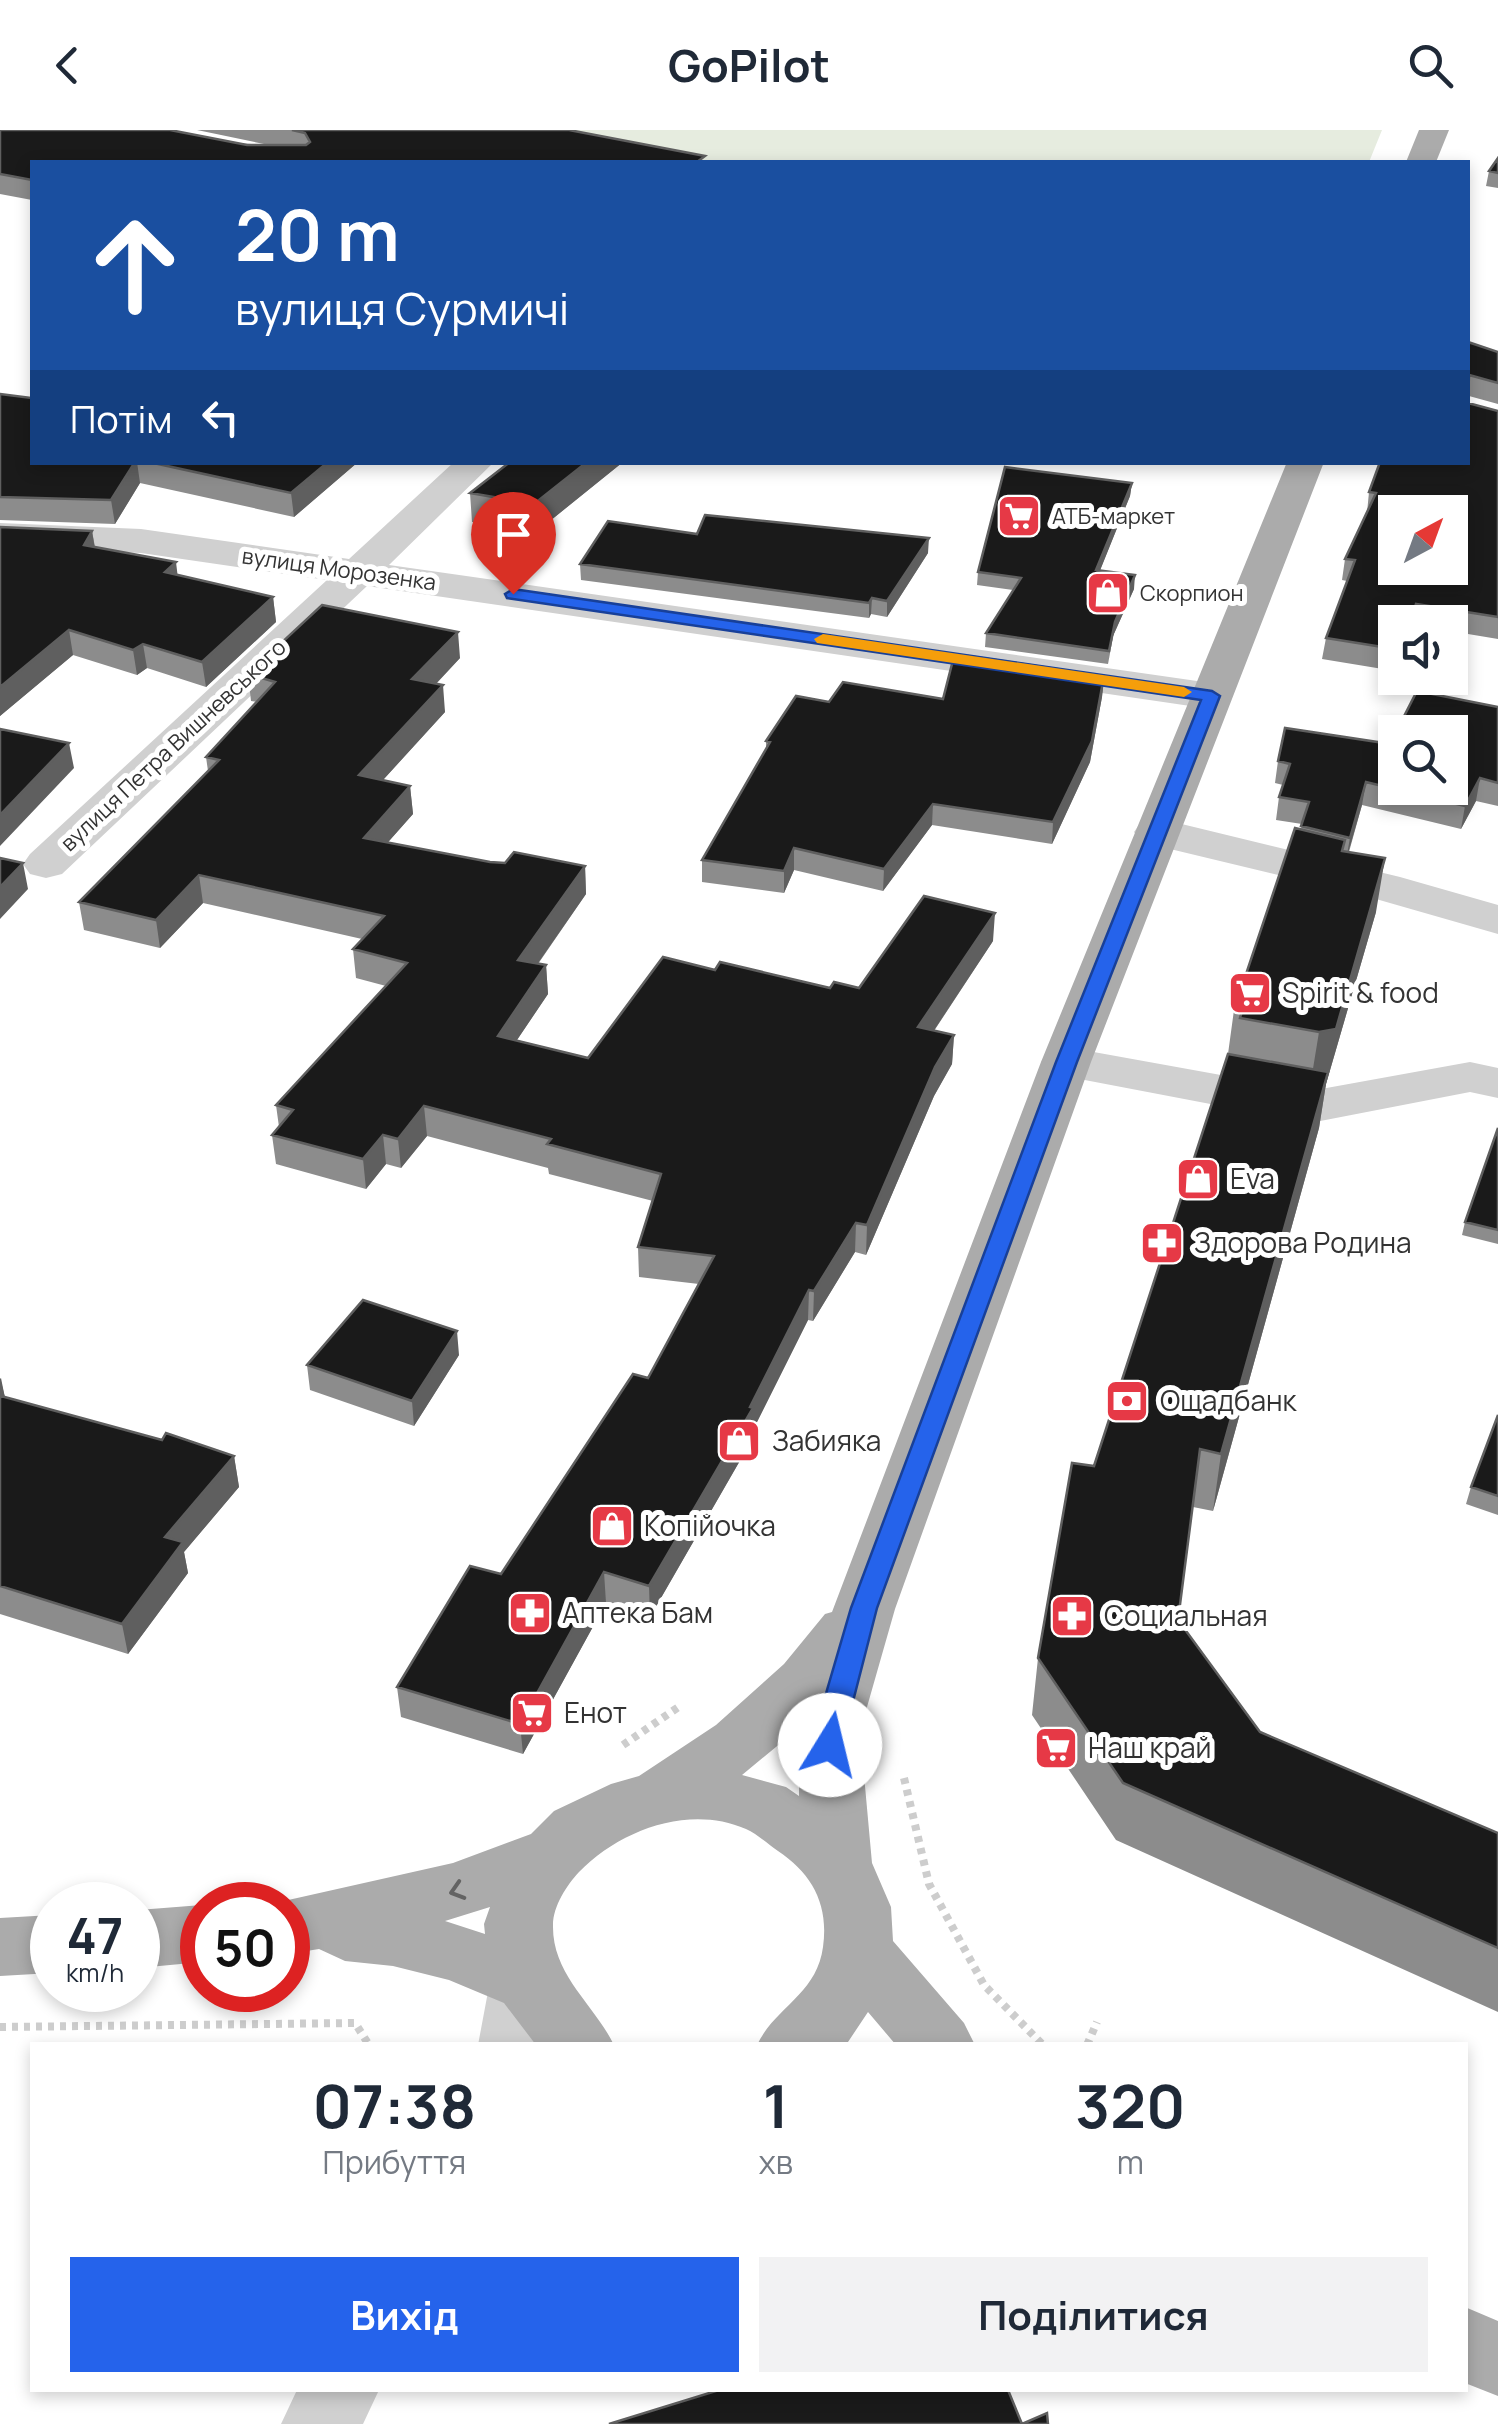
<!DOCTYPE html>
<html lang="uk">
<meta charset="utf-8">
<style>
:root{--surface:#fff;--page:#f2f2f3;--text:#1f2937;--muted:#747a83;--accent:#2563eb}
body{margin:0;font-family:Manrope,sans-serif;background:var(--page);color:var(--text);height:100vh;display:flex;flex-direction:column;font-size:38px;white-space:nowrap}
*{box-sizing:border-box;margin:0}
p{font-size:32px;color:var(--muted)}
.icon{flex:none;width:55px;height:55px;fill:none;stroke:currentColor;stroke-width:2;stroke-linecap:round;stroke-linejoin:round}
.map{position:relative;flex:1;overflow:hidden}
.details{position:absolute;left:30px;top:1912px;width:1438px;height:350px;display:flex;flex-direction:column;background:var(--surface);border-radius:0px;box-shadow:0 5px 15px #0003}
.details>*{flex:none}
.guide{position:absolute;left:30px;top:30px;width:1440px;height:305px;border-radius:0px;box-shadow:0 5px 15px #0003;background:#1a4fa0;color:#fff;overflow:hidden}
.needle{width:65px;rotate:41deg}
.tools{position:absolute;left:1378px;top:365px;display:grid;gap:20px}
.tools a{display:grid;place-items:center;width:90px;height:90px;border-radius:0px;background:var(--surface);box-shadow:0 5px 15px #0003;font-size:50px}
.speed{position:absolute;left:30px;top:1752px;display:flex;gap:20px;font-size:50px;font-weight:700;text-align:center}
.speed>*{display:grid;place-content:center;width:130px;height:130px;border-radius:50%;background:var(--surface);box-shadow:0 5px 15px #0003;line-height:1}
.speed small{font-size:25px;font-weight:400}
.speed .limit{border:15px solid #d22;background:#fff;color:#111}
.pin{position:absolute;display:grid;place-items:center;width:85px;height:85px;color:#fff;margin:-102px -42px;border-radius:50% 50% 50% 0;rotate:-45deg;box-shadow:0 0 10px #0007}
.pin .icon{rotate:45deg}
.me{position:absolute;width:110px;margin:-55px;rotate:9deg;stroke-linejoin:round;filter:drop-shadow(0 0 8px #0008)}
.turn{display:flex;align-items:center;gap:35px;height:210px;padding:0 40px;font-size:45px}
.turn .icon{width:130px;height:130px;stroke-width:2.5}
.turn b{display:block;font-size:70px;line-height:85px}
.then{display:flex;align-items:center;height:95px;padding:0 40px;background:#0003;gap:20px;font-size:38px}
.eta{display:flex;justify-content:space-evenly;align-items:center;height:170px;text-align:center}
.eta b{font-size:60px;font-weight:700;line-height:70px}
.button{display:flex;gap:20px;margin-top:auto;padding:20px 40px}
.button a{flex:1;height:115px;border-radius:0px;background:var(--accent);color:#fff;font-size:40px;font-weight:700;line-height:115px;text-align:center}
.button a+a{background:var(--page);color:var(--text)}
header{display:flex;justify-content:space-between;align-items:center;height:130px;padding:0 40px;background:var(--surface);font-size:45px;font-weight:700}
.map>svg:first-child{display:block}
.green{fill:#e6ecdf}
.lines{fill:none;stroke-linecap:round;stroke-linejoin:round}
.path{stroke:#cdcdcd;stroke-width:8;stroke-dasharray:6 6;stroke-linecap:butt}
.minor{fill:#d0d0d0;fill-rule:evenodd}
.major{fill:#ababab;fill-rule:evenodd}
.wall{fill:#8c8c8c}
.shaded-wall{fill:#5f5f5f}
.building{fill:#1a1a1a;stroke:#5f5f5f;stroke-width:2.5;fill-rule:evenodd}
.oneway{stroke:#636363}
.route{fill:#2563eb;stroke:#184099;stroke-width:2.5}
.slow{fill:#f59e0b}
.labels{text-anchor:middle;stroke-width:10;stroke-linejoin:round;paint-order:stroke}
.far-poi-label{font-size:22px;fill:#333;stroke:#fff;text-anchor:start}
.far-street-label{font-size:22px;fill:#333;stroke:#fff}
.poi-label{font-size:28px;fill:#333;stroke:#fff;text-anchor:start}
</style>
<header><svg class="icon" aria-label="back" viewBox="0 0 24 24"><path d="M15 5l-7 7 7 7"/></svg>GoPilot<svg class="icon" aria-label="search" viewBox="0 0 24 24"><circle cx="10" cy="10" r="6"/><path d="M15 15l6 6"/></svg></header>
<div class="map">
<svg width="1498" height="2294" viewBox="0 0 1498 2294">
<rect width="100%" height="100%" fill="#fff"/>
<path class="green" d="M215,0H1382L1369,32H378Z"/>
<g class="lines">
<path class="path" d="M623,1615L680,1576
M904,1648L929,1754L984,1855L1043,1915
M0,1897L355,1893L369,1915
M1087,1915L1097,1892"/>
<path class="minor" d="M454,332H494L389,435L1211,553L1226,557L1232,566L1226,575L1211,579L367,456L62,744L46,748L30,744L23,734L30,724L327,450L141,423L0,417V393L141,399L349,429Z
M1157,688L1400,747L1498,775V804L1369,767L1141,712L1134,702L1141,692Z
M1066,917L1310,961L1470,932L1498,938V968L1470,962L1310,993L1048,943L1041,932L1048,921Z
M525,1821L550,1830L560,1851L550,1915H478L490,1851L500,1830Z
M297,2260H379L363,2294H281Z"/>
<path class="major" d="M1419,0H1449L1436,32H1406Z
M1287,332H1324L1091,932L895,1479L865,1584L862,1623L872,1733L891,1777L893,1811L964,1893L975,1915H896L868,1882L846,1915H757C775,1877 817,1864 823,1817C829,1774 812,1744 778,1721C768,1714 757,1704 746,1699C689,1674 620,1700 579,1742C567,1755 553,1776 553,1795C552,1845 594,1874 614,1915H536L504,1873L449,1850L393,1836L345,1831L319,1819L288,1824V1775H266L453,1733L531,1704L554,1681L611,1654L639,1646L716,1595L784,1534L825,1484L832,1482L1041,932ZM799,1598V1666L786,1657L742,1645ZM490,1777L484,1794L485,1804L445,1791Z
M202,1775V1832L138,1838V1780Z
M52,1785V1843L0,1846V1788Z
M1465,2177L1498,2191V2266L1465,2253Z"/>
</g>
<path class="wall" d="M0,0L269,15L197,0H569L32,32V70L0,64Z
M1498,28V58L1486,56L1489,41Z
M1468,212L1498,222V274L1469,266L1468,273L1498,281V509L1450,501V492H1395V541L1322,529L1326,508L1347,451L1342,450L1345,429L1367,383L1369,362Z
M0,264L32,332H358L294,387L140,353L115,394L0,390Z
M623,332L535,403L472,392L470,363Z
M1132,353L1130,366L1100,440L1134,459L1113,506L1108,534L985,517L986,503L1013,460L977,455L978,442Z
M0,397L92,401L95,417L177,445L273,467L276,492L206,557L147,538L137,545L73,525L0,586Z
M697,404L928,423L887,487L871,484L869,488L581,450L580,434Z
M460,528L436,554L445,582L383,650L410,656L413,684L388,712L490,732L585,736L586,764L538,834L546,835L548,864L517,910L588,928L715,840L830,858H859L993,811L934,901L954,905L952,934L934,966L866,1125L855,1122L813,1191L808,1190L753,1300V1308L650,1487L606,1473L523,1624L401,1587L397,1557L501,1444L648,1248L699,1154L639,1147L638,1117L653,1071L549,1044L548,1038L427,1006L401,1038L386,1034L366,1059L276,1034L272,1005L279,997L276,975L386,856L356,848L353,819L362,809L203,773L160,818L84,800L79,772L208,641L206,627L257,572L251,571L248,544Z
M1104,546L1102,567L1090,632L1052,714L932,695L883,761L794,740L784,763L702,752V730L766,619V611L829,572L943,569Z
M1498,577V676L1476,671L1461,699L1362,675L1349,722L1376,782L1326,954L1319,998L1213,1381L1193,1377L1178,1490L1260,1602L1498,1703V1882L1116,1710L1032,1585L1038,1528L1094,1336L1228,924L1234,880L1301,699L1302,694L1276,690L1279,667L1283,655L1275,653L1278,631L1391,614Z
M1498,998V1114L1462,1105L1465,1092Z
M459,1225L414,1296L310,1260L307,1235Z
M0,1248L5,1267L162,1310L234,1326L239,1357L184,1422L188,1443L128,1524L0,1484Z
M1498,1285V1385L1466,1374L1471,1357Z"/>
<path class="shaded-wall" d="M135,332H137L140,353L115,394L111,370Z
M328,332H358L294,387L291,363Z
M587,332H623L535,403L534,374Z
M1132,353L1130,366L1095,453L1096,440Z
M92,401L96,425L84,415Z
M929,408L928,423L887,487V471Z
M176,432L179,457L165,442Z
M1135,445L1134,459L1113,506L1108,534L1115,492Z
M273,467L276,492L206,557L202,532Z
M872,468L871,484L869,488V473Z
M69,500L73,525L0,586V557Z
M458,502L460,528L415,576L412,549Z
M143,514L147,538L137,545L133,520Z
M1104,546L1102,567L1090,632L1052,714L1053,692Z
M443,555L445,582L362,673L359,645Z
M69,613L74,638L0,716V685Z
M1480,648L1476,671L1461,699L1465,676Z
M1366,652L1362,675L1346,730L1350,708Z
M410,656L413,684L367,736L364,708Z
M933,674L932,695L883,761L884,739Z
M794,718V740L784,763V741Z
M1385,728L1376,782L1326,954L1319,998L1213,1381L1221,1324L1310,957L1319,902Z
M23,733L28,759L0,789V757Z
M585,736L586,764L520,859L518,830Z
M199,745L203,773L160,818L156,790Z
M995,783L993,811L917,926L918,897Z
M546,835L548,864L500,935L498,906Z
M954,905L952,934L934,966L866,1125L867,1095L935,937Z
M424,976L427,1006L401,1038L398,1009Z
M383,1005L386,1034L366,1059L363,1029Z
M856,1093L855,1122L813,1191L814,1161Z
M809,1160L808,1190L753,1300V1308L650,1487L649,1456L750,1277Z
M457,1201L459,1225L414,1296L412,1271Z
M1,1248L6,1273L0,1280V1249Z
M234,1326L239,1357L184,1422L188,1443L128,1524L122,1494L165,1407Z
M604,1442L606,1473L523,1624L520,1594Z"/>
<path class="building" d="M0,0H170L247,15H306L310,12L305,3L292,0H569L705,26L697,32H32V50L0,44Z
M1498,28V43L1489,41Z
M1468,212L1498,222V253L1469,245L1468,273L1498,281V487L1416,474L1410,492H1395V519L1326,508L1355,430L1345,429L1376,363L1369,362L1380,332H1468ZM1395,382H1450V438H1395Z
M0,264L32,268V332H135L111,370L0,367Z
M149,332H328L291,363Z
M510,332H587L534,374L470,363Z
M1005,337L1132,353L1096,440L1135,445L1115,492L1109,521L986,503L1021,448L978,442Z
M705,385L929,408L887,471L872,468L869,473L580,434L608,391L697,404Z
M0,397L92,401L84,415L176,432L165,442L273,467L202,532L143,514L133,520L69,500L0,557Z
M322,475L458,502L412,549L443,555L359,645L410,656L364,708L490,732L505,733L514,722L585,736L518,830L546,835L498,906L588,928L663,827L715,840L720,832L830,858L834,852L859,858L924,766L995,783L918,897L954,905L935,937L867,1095L856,1093L814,1161L809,1160L750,1277L753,1278L649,1456L604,1442L520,1594L397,1557L470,1436L501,1444L633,1244L648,1248L714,1126L638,1117L661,1044L547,1014L551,1009L424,976L398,1009L383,1005L363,1029L272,1005L293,980L276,975L407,833L353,819L384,786L199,745L156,790L79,772L219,630L206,627L275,552L248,544Z
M968,526L1104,546L1092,611L1053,692L933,674L884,739L794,718L784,741L702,730L770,612L766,611L796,566L829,572L843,552L943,569L953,530L964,531Z
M1417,561L1498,577V653L1480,648L1465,676L1366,652L1350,708L1301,696L1309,672L1279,667L1290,634L1278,631L1285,598L1391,614L1395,605V658H1450V602H1396Z
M0,599L69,613L0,685Z
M1295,698L1345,710L1342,721L1385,728L1336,899L1319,902L1240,888L1242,881L1234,880Z
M0,728L23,733L0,757Z
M1228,924L1328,942L1221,1324L1200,1319L1178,1490L1260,1602L1498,1703V1818L1123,1653L1038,1528L1072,1333L1094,1336Z
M1498,998V1100L1465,1092Z
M363,1170L457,1201L412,1271L307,1235Z
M1,1266L162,1310L166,1303L234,1326L165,1407L183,1412L122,1494L0,1456V1268Z
M1498,1285V1366L1471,1357Z
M719,2260H1008L1022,2294L1047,2283L1048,2294H609Z"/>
<defs><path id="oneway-chevron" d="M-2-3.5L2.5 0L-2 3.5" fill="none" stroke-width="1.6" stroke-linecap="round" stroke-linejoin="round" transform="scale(2.5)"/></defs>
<use class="oneway" href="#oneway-chevron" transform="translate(457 1761) rotate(163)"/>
<path class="route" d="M513,459L1212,561L1220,566L1077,932L877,1478L840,1622L830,1625L821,1622L817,1615L820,1584L851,1478L1056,932L1201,570L507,468L505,464Z"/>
<path class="slow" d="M823,504L1184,557L1192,562L1184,567L817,513L814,509Z"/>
<defs>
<g id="supermarket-square" transform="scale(2.25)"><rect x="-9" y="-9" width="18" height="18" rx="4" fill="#e63946" stroke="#fff"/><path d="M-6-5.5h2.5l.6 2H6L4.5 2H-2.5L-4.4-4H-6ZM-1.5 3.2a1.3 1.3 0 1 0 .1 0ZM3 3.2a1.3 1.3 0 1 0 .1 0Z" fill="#fff"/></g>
<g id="shop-square" transform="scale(2.25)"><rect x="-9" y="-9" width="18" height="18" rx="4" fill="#e63946" stroke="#fff"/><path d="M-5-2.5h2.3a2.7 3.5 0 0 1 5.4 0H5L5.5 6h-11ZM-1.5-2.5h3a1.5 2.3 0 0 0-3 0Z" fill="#fff"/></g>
<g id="pharmacy-square" transform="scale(2.25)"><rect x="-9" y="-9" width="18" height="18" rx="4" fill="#e63946" stroke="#fff"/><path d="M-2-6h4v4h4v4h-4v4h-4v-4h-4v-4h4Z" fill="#fff"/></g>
<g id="bank-square" transform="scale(2.25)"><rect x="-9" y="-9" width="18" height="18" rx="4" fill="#e63946" stroke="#fff"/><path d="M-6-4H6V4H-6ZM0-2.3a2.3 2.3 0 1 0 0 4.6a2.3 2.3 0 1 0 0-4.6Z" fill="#fff"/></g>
</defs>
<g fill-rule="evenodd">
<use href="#supermarket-square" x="1019" y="386"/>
<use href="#shop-square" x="1108" y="463"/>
<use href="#supermarket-square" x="1250" y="863"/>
<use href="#shop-square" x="1198" y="1049"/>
<use href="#pharmacy-square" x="1162" y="1113"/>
<use href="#bank-square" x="1127" y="1271"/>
<use href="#shop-square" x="739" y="1311"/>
<use href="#shop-square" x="612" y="1396"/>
<use href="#pharmacy-square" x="530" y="1483"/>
<use href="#pharmacy-square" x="1072" y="1486"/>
<use href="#supermarket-square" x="532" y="1583"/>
<use href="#supermarket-square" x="1056" y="1618"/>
</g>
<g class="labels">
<g class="far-poi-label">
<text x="1052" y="394">АТБ-маркет</text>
<text x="1140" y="471">Скорпион</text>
</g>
<g class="far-street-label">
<text transform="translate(339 439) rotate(8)" y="8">вулиця Морозенка</text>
<text transform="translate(173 615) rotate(-43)" y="8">вулиця Петра Вишневського</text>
</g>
<g class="poi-label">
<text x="1282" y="873">Spirit &amp; food</text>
<text x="1230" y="1059">Eva</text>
<text x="1194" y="1123">Здорова Родина</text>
<text x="1160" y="1281">Ощадбанк</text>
<text x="772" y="1321">Забияка</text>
<text x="644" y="1406">Копійочка</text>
<text x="562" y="1493">Аптека Бам</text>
<text x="1104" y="1496">Социальная</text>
<text x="564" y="1593">Енот</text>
<text x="1088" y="1628">Наш край</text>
</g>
</g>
</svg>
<div class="tools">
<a><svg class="needle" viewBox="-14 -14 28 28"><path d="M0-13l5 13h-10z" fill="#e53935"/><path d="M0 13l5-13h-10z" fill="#747a83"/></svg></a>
<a><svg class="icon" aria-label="sound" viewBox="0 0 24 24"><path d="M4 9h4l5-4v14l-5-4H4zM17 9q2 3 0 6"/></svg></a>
<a><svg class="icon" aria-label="search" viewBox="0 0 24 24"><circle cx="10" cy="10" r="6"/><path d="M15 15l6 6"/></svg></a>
</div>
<div class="speed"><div>47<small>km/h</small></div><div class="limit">50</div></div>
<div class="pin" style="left:513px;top:464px;background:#d93025"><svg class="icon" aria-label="arrive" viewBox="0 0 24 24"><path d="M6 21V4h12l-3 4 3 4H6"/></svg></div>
<svg class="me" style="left:830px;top:1615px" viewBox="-20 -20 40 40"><circle r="19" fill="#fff"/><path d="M0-13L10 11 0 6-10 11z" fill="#2563eb"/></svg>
<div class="guide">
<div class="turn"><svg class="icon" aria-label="ahead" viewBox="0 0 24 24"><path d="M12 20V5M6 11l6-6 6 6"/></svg><div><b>20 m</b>вулиця Сурмичі</div></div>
<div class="then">Потім<svg class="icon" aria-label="left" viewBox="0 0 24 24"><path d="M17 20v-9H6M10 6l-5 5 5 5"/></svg></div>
</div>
<section class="details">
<div class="eta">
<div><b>07:38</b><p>Прибуття</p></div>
<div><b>1</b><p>хв</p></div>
<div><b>320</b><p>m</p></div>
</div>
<div class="button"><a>Вихід</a><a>Поділитися</a></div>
</section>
</div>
